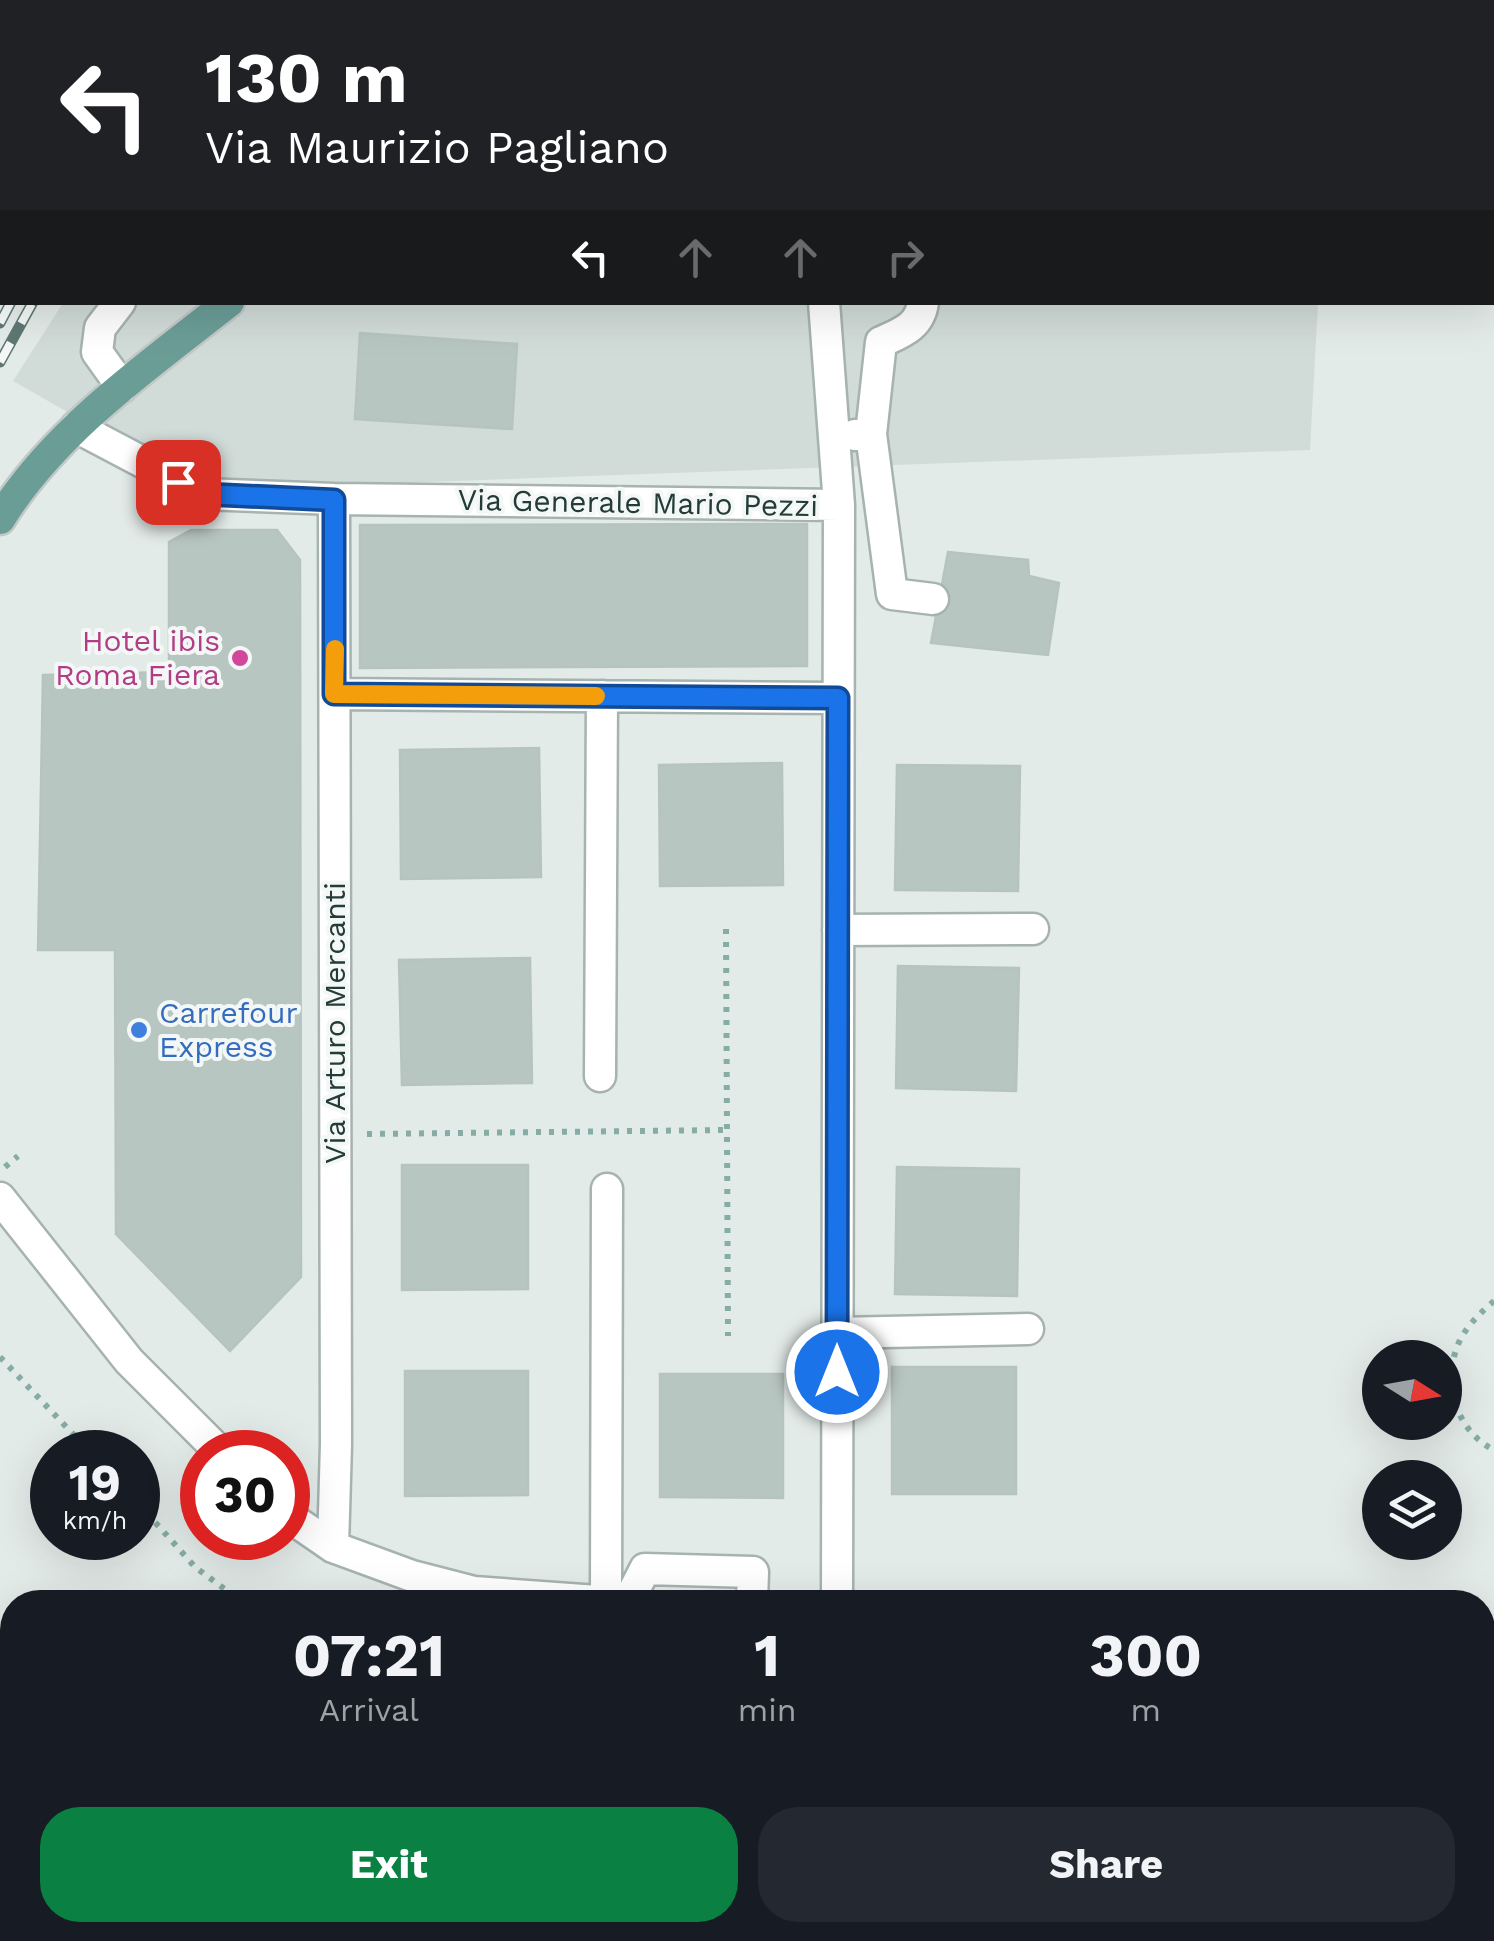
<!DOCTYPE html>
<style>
:root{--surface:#171b24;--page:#242831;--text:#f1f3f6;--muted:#9ea1a6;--accent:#0b8043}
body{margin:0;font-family:"Work Sans",sans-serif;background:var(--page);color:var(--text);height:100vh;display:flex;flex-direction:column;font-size:38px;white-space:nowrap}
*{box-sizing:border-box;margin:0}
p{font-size:32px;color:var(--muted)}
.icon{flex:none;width:55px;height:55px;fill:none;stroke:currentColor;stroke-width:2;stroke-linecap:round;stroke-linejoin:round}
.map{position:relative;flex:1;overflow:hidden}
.sheet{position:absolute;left:0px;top:1590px;width:1495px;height:352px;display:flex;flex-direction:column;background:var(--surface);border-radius:40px 40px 0 0;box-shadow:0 10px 40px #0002}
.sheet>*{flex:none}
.guide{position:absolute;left:0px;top:0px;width:1495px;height:305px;box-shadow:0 10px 40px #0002;background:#202124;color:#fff;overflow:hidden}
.needle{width:65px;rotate:101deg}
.tools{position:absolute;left:1362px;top:1340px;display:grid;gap:20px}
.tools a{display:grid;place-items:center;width:100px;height:100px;border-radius:50%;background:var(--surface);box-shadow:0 10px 40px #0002;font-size:50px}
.speed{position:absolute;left:30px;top:1430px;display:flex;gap:20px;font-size:50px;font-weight:700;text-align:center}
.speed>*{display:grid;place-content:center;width:130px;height:130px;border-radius:50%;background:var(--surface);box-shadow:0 10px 40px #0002;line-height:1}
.speed small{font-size:25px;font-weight:400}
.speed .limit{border:15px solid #d22;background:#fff;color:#111}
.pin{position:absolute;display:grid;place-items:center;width:85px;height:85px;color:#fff;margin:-42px;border-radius:20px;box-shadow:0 5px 15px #0006}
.me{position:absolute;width:110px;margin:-55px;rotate:0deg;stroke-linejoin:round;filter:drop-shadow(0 0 8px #0008)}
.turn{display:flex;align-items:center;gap:35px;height:210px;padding:0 40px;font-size:45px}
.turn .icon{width:130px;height:130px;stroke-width:2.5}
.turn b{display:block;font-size:70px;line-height:85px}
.lanes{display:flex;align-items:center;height:95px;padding:0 40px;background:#0003;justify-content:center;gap:50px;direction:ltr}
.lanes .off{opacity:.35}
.eta{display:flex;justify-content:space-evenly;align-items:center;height:170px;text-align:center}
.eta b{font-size:60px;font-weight:700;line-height:70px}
.cta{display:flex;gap:20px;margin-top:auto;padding:20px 40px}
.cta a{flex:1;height:115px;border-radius:40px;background:var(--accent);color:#fff;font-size:40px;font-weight:700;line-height:115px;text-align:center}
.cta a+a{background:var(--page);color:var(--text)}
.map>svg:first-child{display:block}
.built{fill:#d1dbd8}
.building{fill:#b8c6c2;stroke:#b6c4c0;stroke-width:2.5}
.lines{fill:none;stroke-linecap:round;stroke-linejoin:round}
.minor-casing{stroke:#a6b3b0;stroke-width:35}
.major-casing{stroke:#c2c8c7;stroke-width:35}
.path{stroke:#86aca5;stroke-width:6;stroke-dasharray:5 8;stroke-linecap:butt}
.minor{stroke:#fff;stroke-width:30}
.major{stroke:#6b9d97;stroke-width:30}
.rail-casing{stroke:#5f7773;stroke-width:11}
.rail{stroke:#f3f8f6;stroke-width:8;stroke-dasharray:22;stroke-linecap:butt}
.route-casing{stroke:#114b97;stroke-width:25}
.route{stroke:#1a73e8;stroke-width:18}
.slow{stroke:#f59e0b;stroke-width:18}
.hotel-dot{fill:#d1479c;stroke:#f3f8f6;stroke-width:4}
.shop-dot{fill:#3f7fe0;stroke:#f3f8f6;stroke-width:4}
.labels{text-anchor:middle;stroke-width:8;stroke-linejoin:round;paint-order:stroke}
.street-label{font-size:30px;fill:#243b38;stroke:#f3f8f6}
.hotel-label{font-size:30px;fill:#b23c85;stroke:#f3f8f6;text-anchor:end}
.shop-label{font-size:30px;fill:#366cbe;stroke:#f3f8f6;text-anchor:start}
</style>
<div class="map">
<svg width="1494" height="1941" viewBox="0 0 1494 1941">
<rect width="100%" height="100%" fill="#e3ebe9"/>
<path class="built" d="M249,0H1241V2H247Z
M63,303H1318L1310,450L204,490L13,381Z"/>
<path class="building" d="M360,333L517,344L512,429L355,419Z
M807,524V666L360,668V525Z
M191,530H277L300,560L301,1277L230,1351L116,1234L115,950H38L43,675L169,672V542Z
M948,552L1028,560L1029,576L1059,583L1048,655L931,643Z
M539,748L541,877L401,879L400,750Z
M782,763L783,885L660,886L659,765Z
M897,765L1020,766L1018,891L895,890Z
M530,958L532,1083L402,1085L399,960Z
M898,966L1019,968L1016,1091L896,1088Z
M402,1165H528V1289L402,1290Z
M897,1167L1019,1169L1017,1296L895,1294Z
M892,1367H1016V1494H892Z
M405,1371H528V1495L405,1496Z
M660,1374H783V1498L660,1497Z
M1381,1930H1447V1941H1381Z"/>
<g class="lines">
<g class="minor-casing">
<path id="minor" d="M120,302L100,328L97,352L122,387
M824,302L839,505
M76,427L203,494L334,499L839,505L837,1602
M871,434L892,594L933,599
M855,435L871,434L881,342C901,333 920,327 923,302
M335,694L838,698
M838,930L1033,929
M600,1076L602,696
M0,1198L129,1361L220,1452
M837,1333L1028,1329
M288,1516L333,1547L412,1576L474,1592L611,1602
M333,1547L336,1444L334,499
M606,1602L607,1189
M628,1602L645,1569L753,1572L752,1602
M1088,1930L1099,1941
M153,1941L162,1930
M546,1941L548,1930"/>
</g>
<g class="major-casing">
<path id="major" d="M591,2L594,0
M0,519C55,430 148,366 229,302"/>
</g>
<path class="path" d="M726,929L728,1336
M367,1134L727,1130
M5,1167L18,1156
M1494,1301C1479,1314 1462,1330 1456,1350C1443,1387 1458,1432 1494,1450
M0,1357L90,1452
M138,1503L195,1567L242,1602
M1482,1697L1494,1698
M808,1930L835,1941
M912,1930L924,1941
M1263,1930L1266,1941"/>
<use href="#minor" class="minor"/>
<use href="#major" class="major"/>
<g class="rail-casing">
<path id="rail" d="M172,2L174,0
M193,2L194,0
M0,323L11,302
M0,362L33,302"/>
</g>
<use href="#rail" class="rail"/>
</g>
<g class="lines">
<g class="route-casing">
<path id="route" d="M178,482L203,494L334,500V694L838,698L837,1372"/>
</g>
<use href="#route" class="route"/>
<path class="slow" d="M335,649L334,694L596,696"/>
</g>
<circle class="hotel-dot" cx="240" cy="658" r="10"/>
<circle class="shop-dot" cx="139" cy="1030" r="10"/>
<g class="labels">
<g class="street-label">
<text transform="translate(638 503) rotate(1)" y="10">Via Generale Mario Pezzi</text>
<text transform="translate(335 1023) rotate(-90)" y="10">Via Arturo Mercanti</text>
</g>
<g class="hotel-label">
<text x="220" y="651">Hotel ibis<tspan x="220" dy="34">Roma Fiera</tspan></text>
</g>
<g class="shop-label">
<text x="159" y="1023">Carrefour<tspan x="159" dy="34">Express</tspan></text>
</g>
</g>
</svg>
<div class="tools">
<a><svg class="needle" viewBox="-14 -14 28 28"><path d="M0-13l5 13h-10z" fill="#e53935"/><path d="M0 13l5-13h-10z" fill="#9ea1a6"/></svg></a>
<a><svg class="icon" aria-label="layers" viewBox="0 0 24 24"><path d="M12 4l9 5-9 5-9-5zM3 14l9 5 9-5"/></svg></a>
</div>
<div class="speed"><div>19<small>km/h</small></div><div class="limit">30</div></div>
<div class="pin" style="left:178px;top:482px;background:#d93025"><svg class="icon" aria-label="arrive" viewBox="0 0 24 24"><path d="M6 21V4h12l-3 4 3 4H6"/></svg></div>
<svg class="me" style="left:837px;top:1372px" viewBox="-20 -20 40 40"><circle r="17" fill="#1a73e8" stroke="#fff" stroke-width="3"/><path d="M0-11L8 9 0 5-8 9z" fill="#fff"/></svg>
<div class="guide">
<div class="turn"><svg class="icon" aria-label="left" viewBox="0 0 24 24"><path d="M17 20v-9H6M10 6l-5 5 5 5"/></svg><div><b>130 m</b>Via Maurizio Pagliano</div></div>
<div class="lanes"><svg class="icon" aria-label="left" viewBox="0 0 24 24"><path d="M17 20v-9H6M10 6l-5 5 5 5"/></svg><svg class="icon off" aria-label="ahead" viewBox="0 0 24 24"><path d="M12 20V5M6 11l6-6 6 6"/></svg><svg class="icon off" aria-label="ahead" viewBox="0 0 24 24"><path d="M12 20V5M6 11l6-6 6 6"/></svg><svg class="icon off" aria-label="right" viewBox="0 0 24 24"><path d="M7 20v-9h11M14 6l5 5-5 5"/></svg></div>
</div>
<section class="sheet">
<div class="eta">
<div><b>07:21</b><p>Arrival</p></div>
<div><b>1</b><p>min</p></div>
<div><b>300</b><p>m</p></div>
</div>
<div class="cta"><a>Exit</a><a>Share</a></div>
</section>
</div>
